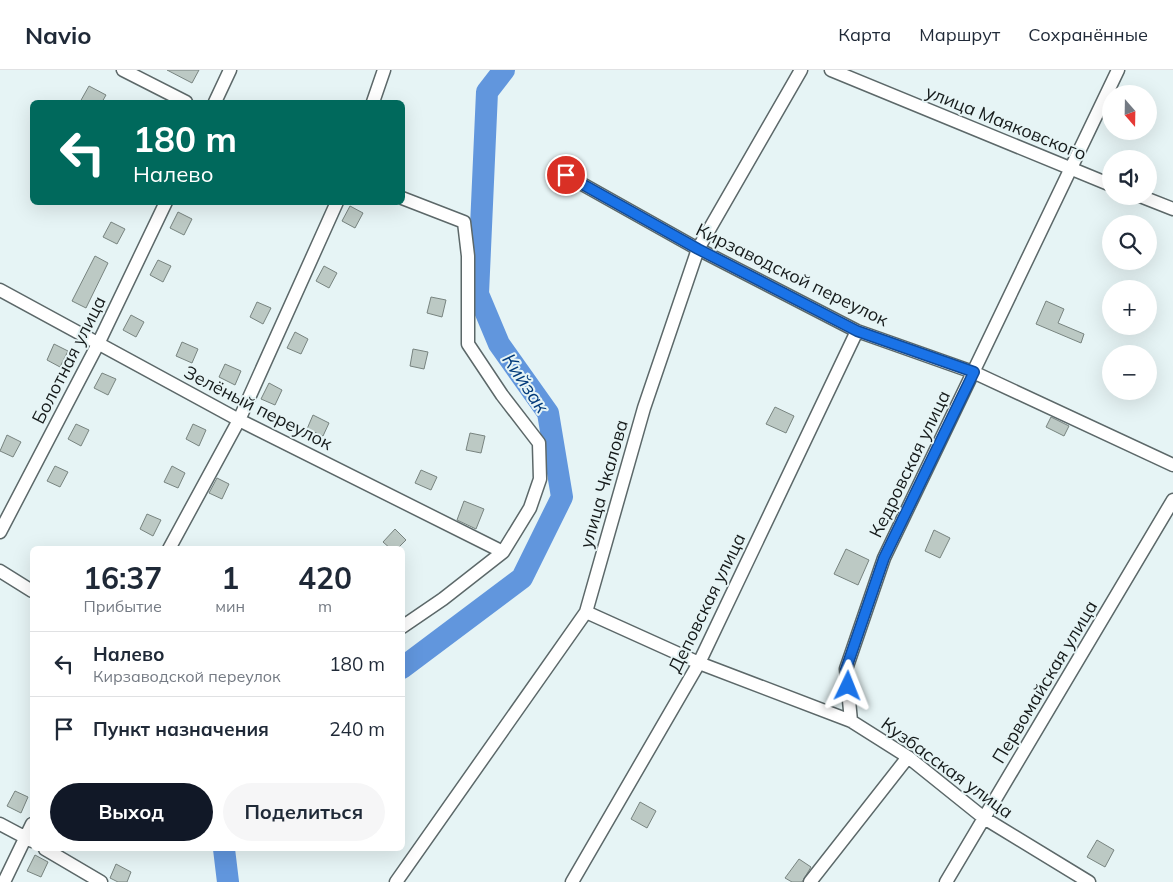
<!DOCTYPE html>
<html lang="ru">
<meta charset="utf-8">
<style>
:root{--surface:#fff;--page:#f6f6f7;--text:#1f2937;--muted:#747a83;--line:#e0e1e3;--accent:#111827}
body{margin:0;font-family:Mulish,sans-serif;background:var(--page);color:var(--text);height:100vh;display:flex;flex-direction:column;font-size:19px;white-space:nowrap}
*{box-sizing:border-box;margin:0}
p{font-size:16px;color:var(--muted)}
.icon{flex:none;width:28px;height:28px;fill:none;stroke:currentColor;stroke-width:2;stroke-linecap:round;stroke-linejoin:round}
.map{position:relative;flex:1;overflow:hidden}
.side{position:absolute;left:30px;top:476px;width:375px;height:305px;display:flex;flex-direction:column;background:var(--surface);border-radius:8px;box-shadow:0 5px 20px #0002}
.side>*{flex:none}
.hud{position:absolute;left:30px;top:30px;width:375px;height:105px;border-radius:8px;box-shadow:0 5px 20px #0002;background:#00695c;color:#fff;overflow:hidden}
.needle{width:32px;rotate:160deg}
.tools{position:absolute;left:1102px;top:15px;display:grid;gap:10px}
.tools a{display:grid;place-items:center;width:55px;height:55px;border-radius:50%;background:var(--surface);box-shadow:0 5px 20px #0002;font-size:25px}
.pin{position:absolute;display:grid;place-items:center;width:42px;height:42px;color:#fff;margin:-21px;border:2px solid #fff;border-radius:50%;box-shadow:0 1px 5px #0007}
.me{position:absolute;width:55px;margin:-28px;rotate:2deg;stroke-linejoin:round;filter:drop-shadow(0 0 4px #0008)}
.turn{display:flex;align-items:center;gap:18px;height:105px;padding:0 20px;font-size:22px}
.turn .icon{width:65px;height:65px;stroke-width:2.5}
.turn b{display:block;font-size:35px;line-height:42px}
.eta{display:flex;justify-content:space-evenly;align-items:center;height:85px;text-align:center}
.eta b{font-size:30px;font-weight:700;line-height:35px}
.primary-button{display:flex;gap:10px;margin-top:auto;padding:10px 20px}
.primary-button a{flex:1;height:58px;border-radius:30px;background:var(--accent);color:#fff;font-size:20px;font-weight:700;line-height:58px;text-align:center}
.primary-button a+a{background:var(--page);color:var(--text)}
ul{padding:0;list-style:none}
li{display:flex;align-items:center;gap:15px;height:65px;padding:0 20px;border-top:1px solid var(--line)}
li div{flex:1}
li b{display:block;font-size:19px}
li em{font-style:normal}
header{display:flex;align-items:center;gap:30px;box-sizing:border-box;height:70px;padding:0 25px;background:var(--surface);border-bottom:1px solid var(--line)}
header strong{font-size:24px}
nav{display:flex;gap:28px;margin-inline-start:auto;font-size:18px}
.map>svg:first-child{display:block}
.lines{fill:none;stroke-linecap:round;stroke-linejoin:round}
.river{stroke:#6196dd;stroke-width:22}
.building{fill:#bcc9c4;stroke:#788480}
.street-casing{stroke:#5c6869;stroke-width:15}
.street{stroke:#fff;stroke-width:12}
.route-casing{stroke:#114b97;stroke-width:12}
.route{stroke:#1a73e8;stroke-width:9}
.labels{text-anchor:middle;stroke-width:4;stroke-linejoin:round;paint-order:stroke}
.street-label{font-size:18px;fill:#151a1a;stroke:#e6f4f5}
.water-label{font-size:19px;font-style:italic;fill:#023a7a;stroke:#e6f4f5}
</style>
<header>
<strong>Navio</strong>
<nav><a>Карта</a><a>Маршрут</a><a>Сохранённые</a></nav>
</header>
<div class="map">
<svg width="1173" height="812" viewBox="0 0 1173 812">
<rect width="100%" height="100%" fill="#e6f4f5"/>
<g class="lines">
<path class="river" d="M402,598L522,508L562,427L548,343L499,274L478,224L487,22L504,0
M224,779L228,812"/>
</g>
<path class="building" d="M167,0H199L192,13Z
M89,16L106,25L102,32H80Z
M350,136L363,143L355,158L342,151Z
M178,142L192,149L184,165L170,158Z
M111,152L125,159L117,174L103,167Z
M95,186L108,193L86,238L72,231Z
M158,190L171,196L163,212L150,205Z
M324,196L337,203L329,218L316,211Z
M431,227L446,230L442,247L427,243Z
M1046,231L1064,239L1058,253L1084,264L1081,273L1036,254Z
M257,232L271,238L263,254L250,247Z
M131,245L144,252L136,267L123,260Z
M295,262L308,269L301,284L287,278Z
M182,272L198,279L192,293L176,286Z
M54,274L68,281L60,297L47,290Z
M413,279L428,282L424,299L410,296Z
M225,294L241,301L235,315L219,307Z
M102,303L116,309L108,325L94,318Z
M269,313L282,320L275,335L261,329Z
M775,337L794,346L786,363L766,354Z
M313,345L329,353L323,366L307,359Z
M1051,347L1069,356L1064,366L1046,357Z
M76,354L89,360L81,376L68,369Z
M193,354L206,360L199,376L186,369Z
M470,363L485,366L481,383L466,380Z
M7,365L21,372L13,387L0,381Z
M55,396L68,402L60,417L47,411Z
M172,396L185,403L178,418L164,412Z
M421,400L437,407L431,420L415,413Z
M217,408L229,414L222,429L209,423Z
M464,431L484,439L476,459L457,450Z
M147,444L161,450L153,466L140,459Z
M395,459L406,470L397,479H391L383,472Z
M934,460L950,468L940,488L925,481Z
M846,479L869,490L858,515L834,504Z
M15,721L28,727L21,743L7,736Z
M640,732L656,741L647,758L631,749Z
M1097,770L1114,780L1105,797L1087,787Z
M35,785L48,792L41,807L27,801Z
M799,789L811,797L802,812H792L785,808Z
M116,794L131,802L127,812H118L110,808Z"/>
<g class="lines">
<g class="street-casing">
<path id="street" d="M123,0L186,32
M831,0L1111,115
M215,32L230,0
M373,32L384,0
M566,105L698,179L857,261L973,302L1173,395
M1140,126L1173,139
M402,128L464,152L468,186V274L502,325L539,373L540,409L530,438L503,482L443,529L402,557
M0,220L239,350L503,482
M0,462L98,274L166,132
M169,479L239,350L337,132
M0,501L32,521
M586,542L699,593L851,651L908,687L984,748L1089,812
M851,651L846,599L884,488L1118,0
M0,754L32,771
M45,779L101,812
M4,812L32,754
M396,812L586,542L644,338L698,179L801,0
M572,812L699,593L857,261
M810,812L908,687
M946,812L1173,430"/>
</g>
<use href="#street" class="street"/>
</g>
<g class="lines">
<g class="route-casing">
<path id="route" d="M566,105L698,179L857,261L974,302L884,488L846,599L848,616"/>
</g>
<use href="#route" class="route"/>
</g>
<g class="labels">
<g class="street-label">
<text transform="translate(1006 53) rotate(22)" y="6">улица Маяковского</text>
<text transform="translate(792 205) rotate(26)" y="6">Кирзаводской переулок</text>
<text transform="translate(69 290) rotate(-63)" y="6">Болотная улица</text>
<text transform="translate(258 338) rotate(27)" y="6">Зелёный переулок</text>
<text transform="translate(910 394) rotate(-64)" y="6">Кедровская улица</text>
<text transform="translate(604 414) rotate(-74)" y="6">улица Чкалова</text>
<text transform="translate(707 533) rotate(-64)" y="6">Деповская улица</text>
<text transform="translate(1045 612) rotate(-59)" y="6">Первомайская улица</text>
<text transform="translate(947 698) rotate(36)" y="6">Кузбасская улица</text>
</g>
<g class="water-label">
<text transform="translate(526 313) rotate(56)" y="7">Кийзак</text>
</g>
</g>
</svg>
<div class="tools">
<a><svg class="needle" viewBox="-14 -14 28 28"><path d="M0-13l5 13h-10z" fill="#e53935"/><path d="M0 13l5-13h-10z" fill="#747a83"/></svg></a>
<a><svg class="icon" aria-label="sound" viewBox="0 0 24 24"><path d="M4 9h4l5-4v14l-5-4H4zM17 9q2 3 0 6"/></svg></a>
<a><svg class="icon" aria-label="search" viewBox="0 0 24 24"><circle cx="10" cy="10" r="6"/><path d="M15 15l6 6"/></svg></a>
<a>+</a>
<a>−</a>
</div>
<div class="pin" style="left:566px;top:105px;background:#d93025"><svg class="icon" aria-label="arrive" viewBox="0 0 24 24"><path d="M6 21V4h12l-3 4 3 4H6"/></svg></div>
<svg class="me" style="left:848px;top:616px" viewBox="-20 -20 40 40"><path d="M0-17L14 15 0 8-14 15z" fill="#1a73e8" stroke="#fff" stroke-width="4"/></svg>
<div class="hud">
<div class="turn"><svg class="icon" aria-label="left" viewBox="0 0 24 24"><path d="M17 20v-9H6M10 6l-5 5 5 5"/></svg><div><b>180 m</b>Налево</div></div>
</div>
<section class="side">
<div class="eta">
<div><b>16:37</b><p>Прибытие</p></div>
<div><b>1</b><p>мин</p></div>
<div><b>420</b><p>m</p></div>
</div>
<ul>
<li><svg class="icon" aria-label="left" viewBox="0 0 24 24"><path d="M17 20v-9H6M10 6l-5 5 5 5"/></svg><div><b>Налево</b><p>Кирзаводской переулок</p></div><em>180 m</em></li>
<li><svg class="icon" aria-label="arrive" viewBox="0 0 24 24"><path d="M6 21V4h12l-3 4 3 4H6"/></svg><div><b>Пункт назначения</b></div><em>240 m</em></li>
</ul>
<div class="primary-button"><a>Выход</a><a>Поделиться</a></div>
</section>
</div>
